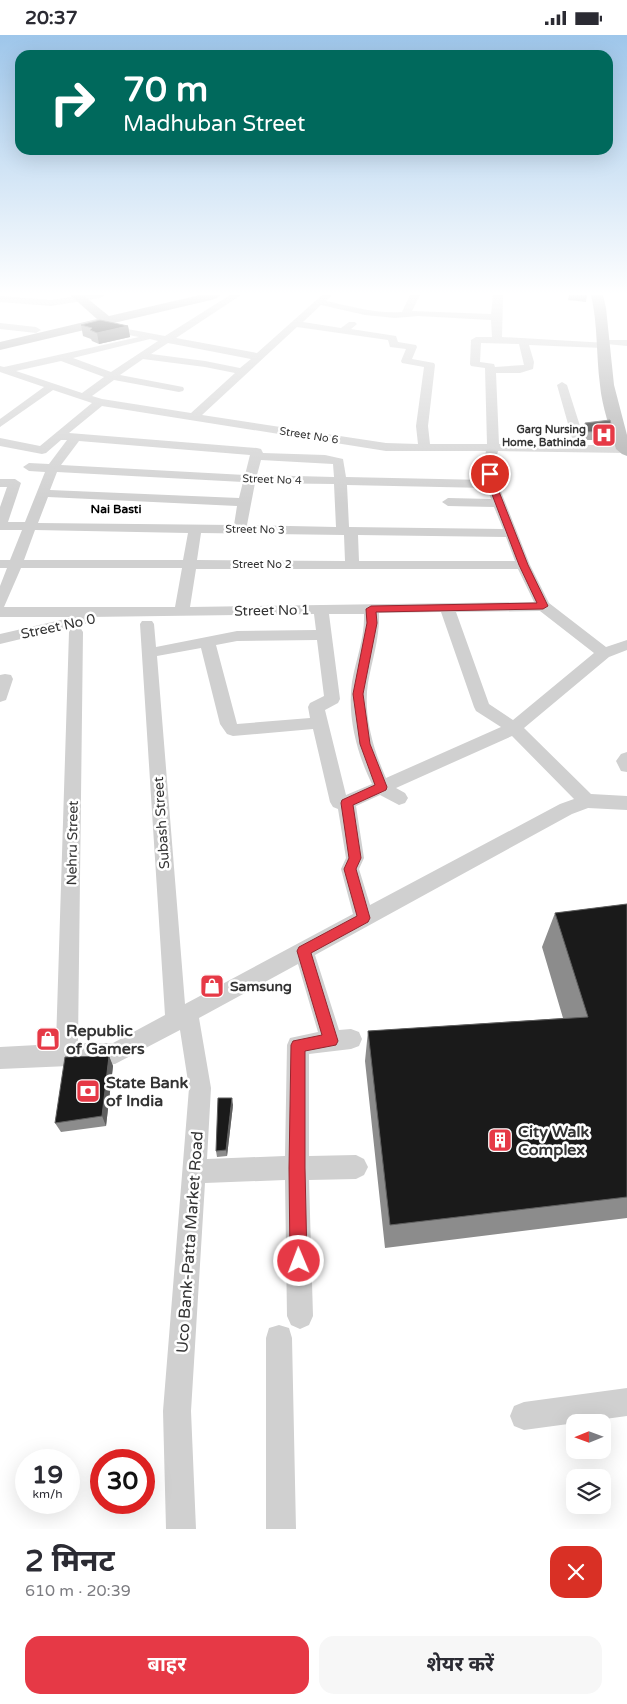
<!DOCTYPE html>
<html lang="hi">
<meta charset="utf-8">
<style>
:root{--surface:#fff;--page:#f7f7f7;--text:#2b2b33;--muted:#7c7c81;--accent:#e63946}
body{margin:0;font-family:"Varela Round","Noto Sans Devanagari",sans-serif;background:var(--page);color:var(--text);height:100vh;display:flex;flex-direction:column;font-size:19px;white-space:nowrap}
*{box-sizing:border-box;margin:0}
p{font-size:16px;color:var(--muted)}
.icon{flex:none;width:28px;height:28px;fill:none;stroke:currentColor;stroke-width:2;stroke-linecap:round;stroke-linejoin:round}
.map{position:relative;height:1494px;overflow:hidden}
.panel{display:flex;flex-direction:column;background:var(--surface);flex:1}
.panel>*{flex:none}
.guide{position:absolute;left:15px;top:15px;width:598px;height:105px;border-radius:15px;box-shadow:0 5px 20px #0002;background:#00695c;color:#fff;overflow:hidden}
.needle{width:32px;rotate:269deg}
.tools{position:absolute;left:566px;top:1379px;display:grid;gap:10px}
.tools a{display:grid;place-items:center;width:45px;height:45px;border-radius:10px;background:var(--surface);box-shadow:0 5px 20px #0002;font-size:25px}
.speed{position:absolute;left:15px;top:1414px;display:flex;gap:10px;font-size:25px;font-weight:700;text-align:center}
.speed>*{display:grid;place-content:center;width:65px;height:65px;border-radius:50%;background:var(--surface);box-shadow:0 5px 20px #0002;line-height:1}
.speed small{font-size:12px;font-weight:400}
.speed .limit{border:8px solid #d22;background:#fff;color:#111}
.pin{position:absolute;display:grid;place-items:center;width:42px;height:42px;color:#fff;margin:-21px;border:2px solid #fff;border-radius:50%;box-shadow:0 1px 5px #0007}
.me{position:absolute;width:55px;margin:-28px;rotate:359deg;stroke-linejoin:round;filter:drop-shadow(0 0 4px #0008)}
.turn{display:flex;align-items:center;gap:18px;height:105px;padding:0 25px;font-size:22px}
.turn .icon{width:65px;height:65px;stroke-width:2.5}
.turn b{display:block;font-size:35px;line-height:42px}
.round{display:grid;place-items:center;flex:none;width:52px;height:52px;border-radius:15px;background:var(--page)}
.head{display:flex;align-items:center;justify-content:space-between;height:85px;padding:0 25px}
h1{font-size:30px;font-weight:700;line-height:38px}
.button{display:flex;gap:10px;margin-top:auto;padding:10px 25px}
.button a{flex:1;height:58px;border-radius:15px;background:var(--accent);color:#fff;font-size:20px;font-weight:700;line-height:58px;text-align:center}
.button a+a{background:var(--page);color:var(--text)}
.status{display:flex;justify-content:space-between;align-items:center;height:35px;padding:0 25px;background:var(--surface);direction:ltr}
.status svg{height:14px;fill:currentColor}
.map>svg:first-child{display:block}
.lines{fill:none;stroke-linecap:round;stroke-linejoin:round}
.minor{fill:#d0d0d0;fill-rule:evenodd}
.major{fill:#ababab;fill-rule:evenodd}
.wall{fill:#8c8c8c}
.shaded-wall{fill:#5f5f5f}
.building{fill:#1a1a1a;stroke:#5f5f5f}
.route{fill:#e63946;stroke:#96252e}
.labels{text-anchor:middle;stroke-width:5;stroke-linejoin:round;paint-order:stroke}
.far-poi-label{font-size:11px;font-weight:bold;fill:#333;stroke:#fff;text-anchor:end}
.far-street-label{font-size:11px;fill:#333;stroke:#fff}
.far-neighbourhood-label{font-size:12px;font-weight:bold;fill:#000;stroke:#fff}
.street-label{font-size:14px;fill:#333;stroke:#fff}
.poi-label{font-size:14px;font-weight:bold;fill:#333;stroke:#fff;text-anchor:start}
.near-poi-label{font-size:16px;font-weight:bold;fill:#333;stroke:#fff;text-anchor:start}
.near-street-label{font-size:16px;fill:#333;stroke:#fff}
</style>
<div class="status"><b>20:37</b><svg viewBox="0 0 49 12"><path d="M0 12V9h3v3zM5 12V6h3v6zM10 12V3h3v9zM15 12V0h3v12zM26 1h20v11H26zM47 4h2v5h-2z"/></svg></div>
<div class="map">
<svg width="627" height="1494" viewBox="0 0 627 1494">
<rect width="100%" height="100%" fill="#fff"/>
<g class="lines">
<path class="minor" d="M83,260H105L100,263L51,271L0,267V261L51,265Z
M230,260H241L176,303L257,318L322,260H332L326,266C350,271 376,279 402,277L410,260H420L412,276L491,279L493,260H503L502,302L607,308V305H627V311L607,309V312L603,313L529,310L534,327L533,334L520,338H496L499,409L574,410L557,350L562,347L567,350L586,410H627V418L498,416L495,429L498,449L530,530L549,568L606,612L627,605V615L609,622L524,693L591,759L627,761V775L588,773L572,779L315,920L339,995L351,994L359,997L362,1004L359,1011L351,1014L309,1019V1121L356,1120L364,1124L368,1132L364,1140L356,1144L309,1145L313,1281L309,1290L300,1294L291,1290L287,1281L285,1145L205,1148L191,1376L196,1494H166L163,1376L189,1053L180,995L115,1029L0,1034V1012L56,1009L69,597L71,594H81L83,597L78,1008H113L165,980L140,589L142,586H152L154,589L156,612L237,596L316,595L314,579L89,582L90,585L88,588L0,609V599L74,582H0V551L7,533H0V525H10L22,495H0V472L7,452H0V444H15L21,448L8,487H25L45,437L29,436L23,432L29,428L49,429L67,405H61L46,418L42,419L0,411V403L40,411L92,368L53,355L0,392V384L44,352L0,337V331L4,332L139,302L103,295V291L106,290L165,301ZM321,270L365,280L395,283L418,281L491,285L492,302H476L471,305L470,329L471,331L485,333L487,409H430L428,391L435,330L434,328L412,324L417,312L416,310L398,307L396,301L351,294L357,289L355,287H349L341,293L303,287ZM297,292L388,305L390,312L406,314L401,326L402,328L424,332L416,391L418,409L386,408L202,380ZM150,304L158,306L111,337L73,323ZM168,308L251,324L240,333L205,326L151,319ZM481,308L519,309L524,330L495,332L494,329L480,327ZM143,324L205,332L235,338L191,378L102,364L92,361L114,345L179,357L183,356L184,354L183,352L120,340ZM61,326L104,342L82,358L16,336ZM102,371L386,416H486L483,429L485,445L346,442L343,424L325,420L263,418L261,414L257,413L69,398ZM79,406L250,420L245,440L61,430ZM261,425L333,429L334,442L257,440ZM57,437L243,447L239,463L50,455ZM255,448L334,449L336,492L247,490ZM347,450L487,453L491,464L448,463L442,467L448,471L494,472L503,494L349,492ZM48,462L237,471L234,490L38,488ZM35,495L188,498L183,525H24ZM201,498L344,500L345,526L197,525ZM358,500L506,502L515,526H359ZM21,533H182L175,572H4ZM196,534H518L534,567L190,572ZM540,576L594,618L513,685L489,669L456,577ZM441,577L474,672L476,676L501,692L386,743C373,714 363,679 368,648C372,625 380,602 379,578ZM329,579H364C365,602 356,624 352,647C347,681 357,719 372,749L346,760L325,675L338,668L340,664ZM317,605L324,661L310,668L308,672L310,683L237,689L216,610L237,606ZM201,613L220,689L227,699L233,701L313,694L330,767L333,772L338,774L346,823L341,834L353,879L185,969L157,621ZM512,701L574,764L560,769L370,870L359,834L364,823L356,771L380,760L399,770L405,768L408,763L405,758L396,753ZM298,929L318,997L290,1003L287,1010L285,1121L207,1124L211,1053L199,983Z
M0,288L36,292L41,295L36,298L0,294Z
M5,639L11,640L13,644L6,665L0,667V640Z
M627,717V737L621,736L616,726L621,719Z
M279,1290L289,1293L292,1303L296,1494H266V1303L269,1293Z
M627,1353V1381L524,1395L514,1391L510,1381L514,1371L524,1367Z"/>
<path class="major" d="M70,260H83L109,281L200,260H221L215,264L0,315V307L97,284Z
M591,260H603L606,273L614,350L627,400V421L622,419L616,414C610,393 602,372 600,350C596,319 598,290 591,260Z"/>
</g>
<path class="wall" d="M569,260H587L586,267L568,265Z
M81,290L128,291L130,302L99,309L92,306L91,304L83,301Z
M585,388L613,396L611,405H586L583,396Z
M627,869V1183L385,1213L365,1026L368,996L563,983L542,912L555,878Z
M109,1021L113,1031L106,1091L61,1097L55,1088Z
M233,1070L227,1121L217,1122L216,1116Z"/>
<path class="shaded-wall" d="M128,291L130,302L99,309L97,298Z
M109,1021L113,1031L106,1091L102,1081Z
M232,1063L233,1070L227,1121L226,1115Z"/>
<path class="building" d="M100,285L128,291L97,298L90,295L92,293L81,290Z
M610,385L613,396L588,397L585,388Z
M627,869V1162L390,1190L368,996L588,982L555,878Z
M109,1021L102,1081L55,1088L65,1022Z
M218,1063H232L226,1115L216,1116Z"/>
<linearGradient id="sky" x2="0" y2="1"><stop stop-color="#9ec6ea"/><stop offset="0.55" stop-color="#fff"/><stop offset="1" stop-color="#fff" stop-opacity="0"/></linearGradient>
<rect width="627" height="469" fill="url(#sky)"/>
<path class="route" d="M488,437L495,439L496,449L528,530L548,571L543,574L376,577L377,588L363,659L370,709L387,752L386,755L353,770L361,823L356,834L370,883L368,887L311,918L338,1006L336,1010L305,1016V1133L307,1226L305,1231L299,1234L293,1231L290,1226L289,1133L291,1010L293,1006L322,1000L297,916L299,912L357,881L344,834L349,823L341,768L342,765L375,750L360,709L353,659L367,588L366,574L371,571L537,568L519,530L488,449Z"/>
<defs>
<g id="hospital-square" transform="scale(1.25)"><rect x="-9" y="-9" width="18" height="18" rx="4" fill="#e63946" stroke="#fff"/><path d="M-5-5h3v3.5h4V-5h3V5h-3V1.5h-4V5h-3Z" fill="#fff"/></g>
<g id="shop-square" transform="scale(1.25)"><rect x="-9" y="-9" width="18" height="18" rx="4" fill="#e63946" stroke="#fff"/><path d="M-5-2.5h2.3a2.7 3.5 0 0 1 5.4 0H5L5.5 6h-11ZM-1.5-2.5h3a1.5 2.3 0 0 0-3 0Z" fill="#fff"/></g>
<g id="bank-square" transform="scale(1.25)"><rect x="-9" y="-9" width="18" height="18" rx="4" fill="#e63946" stroke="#fff"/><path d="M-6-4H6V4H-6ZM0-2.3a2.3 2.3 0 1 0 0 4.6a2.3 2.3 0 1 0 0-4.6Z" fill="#fff"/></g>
<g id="building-square" transform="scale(1.25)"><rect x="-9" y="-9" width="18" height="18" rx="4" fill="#e63946" stroke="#fff"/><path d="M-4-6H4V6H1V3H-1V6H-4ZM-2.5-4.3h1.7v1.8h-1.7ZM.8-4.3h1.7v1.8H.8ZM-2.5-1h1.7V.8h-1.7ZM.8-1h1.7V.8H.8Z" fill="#fff"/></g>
</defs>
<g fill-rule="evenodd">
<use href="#hospital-square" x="604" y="400"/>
<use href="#shop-square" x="212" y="951"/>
<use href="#shop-square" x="48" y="1004"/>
<use href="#bank-square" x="88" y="1056"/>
<use href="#building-square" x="500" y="1105"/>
</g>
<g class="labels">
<g class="far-poi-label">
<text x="586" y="398">Garg Nursing<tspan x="586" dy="13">Home, Bathinda</tspan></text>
</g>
<g class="far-street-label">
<text transform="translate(309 400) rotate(9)" y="4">Street No 6</text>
<text transform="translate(272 444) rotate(2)" y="4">Street No 4</text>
<text transform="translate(255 494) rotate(1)" y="4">Street No 3</text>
<text x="262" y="533">Street No 2</text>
</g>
<g class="far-neighbourhood-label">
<text x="116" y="478">Nai Basti</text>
</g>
<g class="street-label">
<text transform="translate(272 575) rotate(-1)" y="5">Street No 1</text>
<text transform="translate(58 591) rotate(-12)" y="5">Street No 0</text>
<text transform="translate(161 788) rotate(-94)" y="5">Subash Street</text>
<text transform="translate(72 808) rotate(-89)" y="5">Nehru Street</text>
</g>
<g class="poi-label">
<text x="230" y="956">Samsung</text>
</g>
<g class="near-poi-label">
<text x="66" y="1001">Republic<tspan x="66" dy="18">of Gamers</tspan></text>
<text x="106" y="1053">State Bank<tspan x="106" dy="18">of India</tspan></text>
<text x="518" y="1102">City Walk<tspan x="518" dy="18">Complex</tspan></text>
</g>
<g class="near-street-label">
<text transform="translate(189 1207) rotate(-86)" y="6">Uco Bank-Patta Market Road</text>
</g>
</g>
</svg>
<div class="tools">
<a><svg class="needle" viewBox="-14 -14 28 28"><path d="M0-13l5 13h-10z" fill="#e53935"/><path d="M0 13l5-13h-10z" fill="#7c7c81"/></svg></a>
<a><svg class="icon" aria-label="layers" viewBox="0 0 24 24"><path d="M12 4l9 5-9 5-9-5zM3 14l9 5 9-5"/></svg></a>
</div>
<div class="speed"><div>19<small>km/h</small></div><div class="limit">30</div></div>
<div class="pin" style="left:490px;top:439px;background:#d93025"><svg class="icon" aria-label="arrive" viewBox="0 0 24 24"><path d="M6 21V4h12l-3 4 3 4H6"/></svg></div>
<svg class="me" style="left:299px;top:1226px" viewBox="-20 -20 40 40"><circle r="17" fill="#e63946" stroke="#fff" stroke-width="3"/><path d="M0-11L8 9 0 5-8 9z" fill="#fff"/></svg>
<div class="guide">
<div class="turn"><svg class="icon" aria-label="right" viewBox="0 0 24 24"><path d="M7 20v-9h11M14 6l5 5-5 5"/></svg><div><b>70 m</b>Madhuban Street</div></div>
</div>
</div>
<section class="panel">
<div class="head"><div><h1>2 मिनट</h1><p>610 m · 20:39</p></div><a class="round" style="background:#d93025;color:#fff"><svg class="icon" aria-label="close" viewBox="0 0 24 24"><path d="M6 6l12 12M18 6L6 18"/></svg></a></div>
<div class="button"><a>बाहर</a><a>शेयर करें</a></div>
</section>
